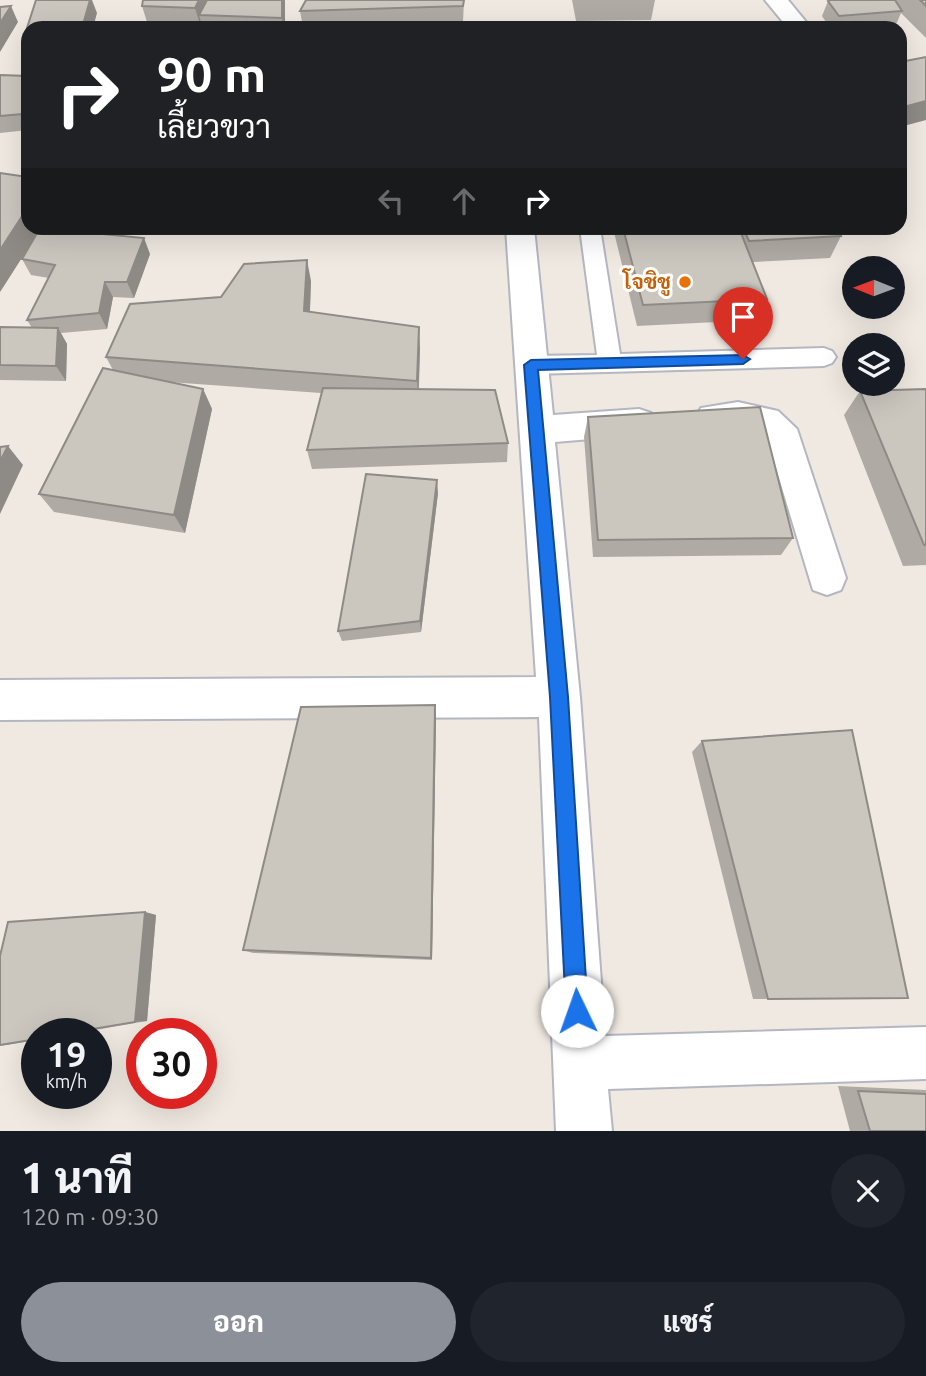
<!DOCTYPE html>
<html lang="th">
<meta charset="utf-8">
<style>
:root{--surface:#171b24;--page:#20242c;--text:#f1f3f6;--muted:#9ea1a6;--accent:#8c9099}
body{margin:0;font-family:Ubuntu,Sarabun,sans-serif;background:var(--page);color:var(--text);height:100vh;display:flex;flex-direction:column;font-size:26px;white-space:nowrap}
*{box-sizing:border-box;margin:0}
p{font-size:23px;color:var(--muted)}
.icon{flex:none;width:38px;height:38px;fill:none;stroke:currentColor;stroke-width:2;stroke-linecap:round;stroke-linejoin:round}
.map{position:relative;height:1131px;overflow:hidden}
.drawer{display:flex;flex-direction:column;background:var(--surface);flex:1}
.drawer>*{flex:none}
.banner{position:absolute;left:21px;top:21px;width:886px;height:214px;border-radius:21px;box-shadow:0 7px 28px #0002;background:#202124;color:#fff;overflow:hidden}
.needle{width:46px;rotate:271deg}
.fabs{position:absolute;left:842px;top:256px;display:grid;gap:14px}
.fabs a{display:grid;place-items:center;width:63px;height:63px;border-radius:50%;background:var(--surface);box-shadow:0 7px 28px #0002;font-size:35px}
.speed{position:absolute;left:21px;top:1018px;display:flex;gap:14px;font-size:35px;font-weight:700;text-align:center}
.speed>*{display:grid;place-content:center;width:91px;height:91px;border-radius:50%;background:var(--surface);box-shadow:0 7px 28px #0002;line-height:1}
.speed small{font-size:18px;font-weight:400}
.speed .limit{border:10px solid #d22;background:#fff;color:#111}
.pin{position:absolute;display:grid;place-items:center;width:60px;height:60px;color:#fff;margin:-72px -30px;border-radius:50% 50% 50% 0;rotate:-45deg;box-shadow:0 0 7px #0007}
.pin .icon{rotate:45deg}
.me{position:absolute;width:77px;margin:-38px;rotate:357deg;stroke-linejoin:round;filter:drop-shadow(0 0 5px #0008)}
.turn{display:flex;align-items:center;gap:24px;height:147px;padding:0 21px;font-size:32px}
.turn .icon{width:91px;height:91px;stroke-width:2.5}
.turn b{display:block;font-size:49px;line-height:60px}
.lanes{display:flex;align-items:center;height:66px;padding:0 21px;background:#0003;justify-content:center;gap:35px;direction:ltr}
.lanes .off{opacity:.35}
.round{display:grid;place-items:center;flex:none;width:74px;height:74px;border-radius:37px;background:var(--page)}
.summary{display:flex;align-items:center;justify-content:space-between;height:119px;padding:0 21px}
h1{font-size:42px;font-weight:800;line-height:52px}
.cta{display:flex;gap:14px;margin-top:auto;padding:14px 21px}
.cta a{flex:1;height:80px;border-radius:42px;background:var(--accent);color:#fff;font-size:28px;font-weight:800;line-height:80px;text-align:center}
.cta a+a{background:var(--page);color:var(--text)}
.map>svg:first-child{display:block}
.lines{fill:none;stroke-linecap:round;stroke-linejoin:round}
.service-casing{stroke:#b4b7c1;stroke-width:4}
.minor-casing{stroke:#b4b7c1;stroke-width:4}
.service{fill:#fff;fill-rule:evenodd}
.minor{fill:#fff;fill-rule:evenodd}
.wall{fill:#afaba4}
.shaded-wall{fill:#8e8b86}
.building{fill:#cbc7bf;stroke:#8e8b86;stroke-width:2}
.route{fill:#1a73e8;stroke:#114b97;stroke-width:2}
.food-dot{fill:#e8710a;stroke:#fff;stroke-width:2.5}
.labels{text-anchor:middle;stroke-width:6;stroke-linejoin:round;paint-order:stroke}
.far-food-label{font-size:21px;font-weight:bold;fill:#c56008;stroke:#fff;text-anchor:end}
</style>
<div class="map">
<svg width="926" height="1131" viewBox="0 0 926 1131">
<rect width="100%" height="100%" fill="#efe9e1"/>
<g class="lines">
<g class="service-casing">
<path id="service" d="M580,228H600L620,354L824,348L832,351L836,357L832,363L824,366L531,374L523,371L519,365L523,359L531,356L597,355Z"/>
</g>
<g class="minor-casing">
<path id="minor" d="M765,0H788L811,28H788Z
M506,228H534L553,415L639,409L651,413L656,422L651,431L639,435L555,442L580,697L605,1036L926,1027V1079L608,1089L612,1131H556L539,717L0,720V680L536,677Z
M738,402L778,411L797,429L846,578L841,590L827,595L813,590L769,445C744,419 730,436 701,426L696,417L701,408Z"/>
</g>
<use href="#service" class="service"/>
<use href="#minor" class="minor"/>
</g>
<path class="wall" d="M143,0H285V28H203L201,22L200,24L147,22L142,6Z
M306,0H464L463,22L303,27L300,11Z
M572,0H655L651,20L576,21Z
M830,0H926V38L901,13L895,27L830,28L822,16L828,1Z
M0,75L28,76V130L0,133Z
M28,228L150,254L134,298L113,297L107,329L61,333L67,344L66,381L0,380V327L32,328L27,320L49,278L31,275L22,259L31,243L0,292Z
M613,228H837L841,236L830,258L753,262L767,299L757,320L637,326Z
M311,281L310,311L420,348L419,389L508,443L507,462L312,469L307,450L321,393L169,382L203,389L212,409L185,533L54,512L39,494L113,370L106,357L221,297Z
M926,389V565L903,566L844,415L860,391Z
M588,417L793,538L781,555L593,557L584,437Z
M438,493L421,632L342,641L338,631Z
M435,705L436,717L432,960L253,953L243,950Z
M702,741L908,998L753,999L692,752Z
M145,912L156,915L147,1021L71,1034H37V1040L0,1046V956Z
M838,1086L926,1090V1131H850Z"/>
<path class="shaded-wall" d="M90,0H92L97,13L93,28H82Z
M199,0H210L199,15L201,22L200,24L195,8Z
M282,0H285V28H283L282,18Z
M11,6L18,22L0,52V23Z
M926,101V120L900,127V108Z
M28,106V124L23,114Z
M28,207V228H41L0,292V250Z
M144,238L150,254L134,298L127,282Z
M307,260L311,281L309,332L304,311Z
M105,282L113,297L107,329L99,313Z
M419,327L420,348L418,401L417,381Z
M58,328L67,344L66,381L56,366Z
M203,389L212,409L185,533L174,515Z
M8,446L23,465L0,514V461Z
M437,480L438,493L421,632L420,621Z
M435,705L436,717L432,960L431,958Z
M145,912L156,915L147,1021L135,1022Z"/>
<path class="building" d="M36,0H90L82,28H27Z
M143,0H199L195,8L142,6Z
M207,0H282V18L199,15Z
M306,0H464L463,6L300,11Z
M830,0H895L902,11L839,16L828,1Z
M920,0H926V6Z
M11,6L0,23V7Z
M926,57V101L900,108V62Z
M0,75L28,76V106L23,114L0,116Z
M0,173L28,177V207L0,250Z
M40,228L144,238L127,282H105L99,313L27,320L55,265L22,259Z
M623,228H739L767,299L643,305Z
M743,228H837L841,236L749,241Z
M307,260L304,311L419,327L417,381L106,357L130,304L221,297L244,264Z
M0,327L58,328L56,366L0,365Z
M103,368L203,389L174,515L39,494Z
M323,388L495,390L508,443L307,450Z
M926,389V545H924L860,391Z
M760,407L793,538L598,540L588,417Z
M8,446L0,461V447Z
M366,474L437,480L420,621L338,631Z
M435,705L431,958L243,950L301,707Z
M852,730L908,998L768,999L702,741Z
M145,912L135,1022L63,1034H37V1039L0,1045V956L8,922Z
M858,1091L926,1094V1131H870Z"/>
<path class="route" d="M743,355L750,359L743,364L538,370L568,697L588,1011L585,1019L577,1022L569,1019L566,1011L550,697L524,365L531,360Z"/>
<circle class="food-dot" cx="685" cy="282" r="7"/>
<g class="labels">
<g class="far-food-label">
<text x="671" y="289">โจชิชู</text>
</g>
</g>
</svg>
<div class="fabs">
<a><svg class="needle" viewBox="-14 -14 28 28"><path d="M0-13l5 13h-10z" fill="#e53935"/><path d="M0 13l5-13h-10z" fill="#9ea1a6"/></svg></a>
<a><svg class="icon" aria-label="layers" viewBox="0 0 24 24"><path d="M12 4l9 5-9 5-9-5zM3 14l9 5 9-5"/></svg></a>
</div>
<div class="speed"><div>19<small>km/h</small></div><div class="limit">30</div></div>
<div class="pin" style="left:743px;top:359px;background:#d93025"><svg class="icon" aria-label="arrive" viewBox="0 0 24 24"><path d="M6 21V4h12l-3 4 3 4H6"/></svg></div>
<svg class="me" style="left:577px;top:1011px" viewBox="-20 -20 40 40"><circle r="19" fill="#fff"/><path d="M0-13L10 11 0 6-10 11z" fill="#1a73e8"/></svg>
<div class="banner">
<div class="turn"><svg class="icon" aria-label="right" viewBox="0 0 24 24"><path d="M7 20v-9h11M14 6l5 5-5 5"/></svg><div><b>90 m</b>เลี้ยวขวา</div></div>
<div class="lanes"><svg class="icon off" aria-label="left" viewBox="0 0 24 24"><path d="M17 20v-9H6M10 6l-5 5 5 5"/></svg><svg class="icon off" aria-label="ahead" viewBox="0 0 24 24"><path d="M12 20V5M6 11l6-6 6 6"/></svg><svg class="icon" aria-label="right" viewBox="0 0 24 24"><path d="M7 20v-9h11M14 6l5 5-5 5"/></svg></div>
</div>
</div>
<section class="drawer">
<div class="summary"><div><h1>1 นาที</h1><p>120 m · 09:30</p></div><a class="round"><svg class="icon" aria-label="close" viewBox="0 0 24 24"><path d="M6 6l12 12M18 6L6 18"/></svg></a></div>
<div class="cta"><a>ออก</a><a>แชร์</a></div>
</section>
